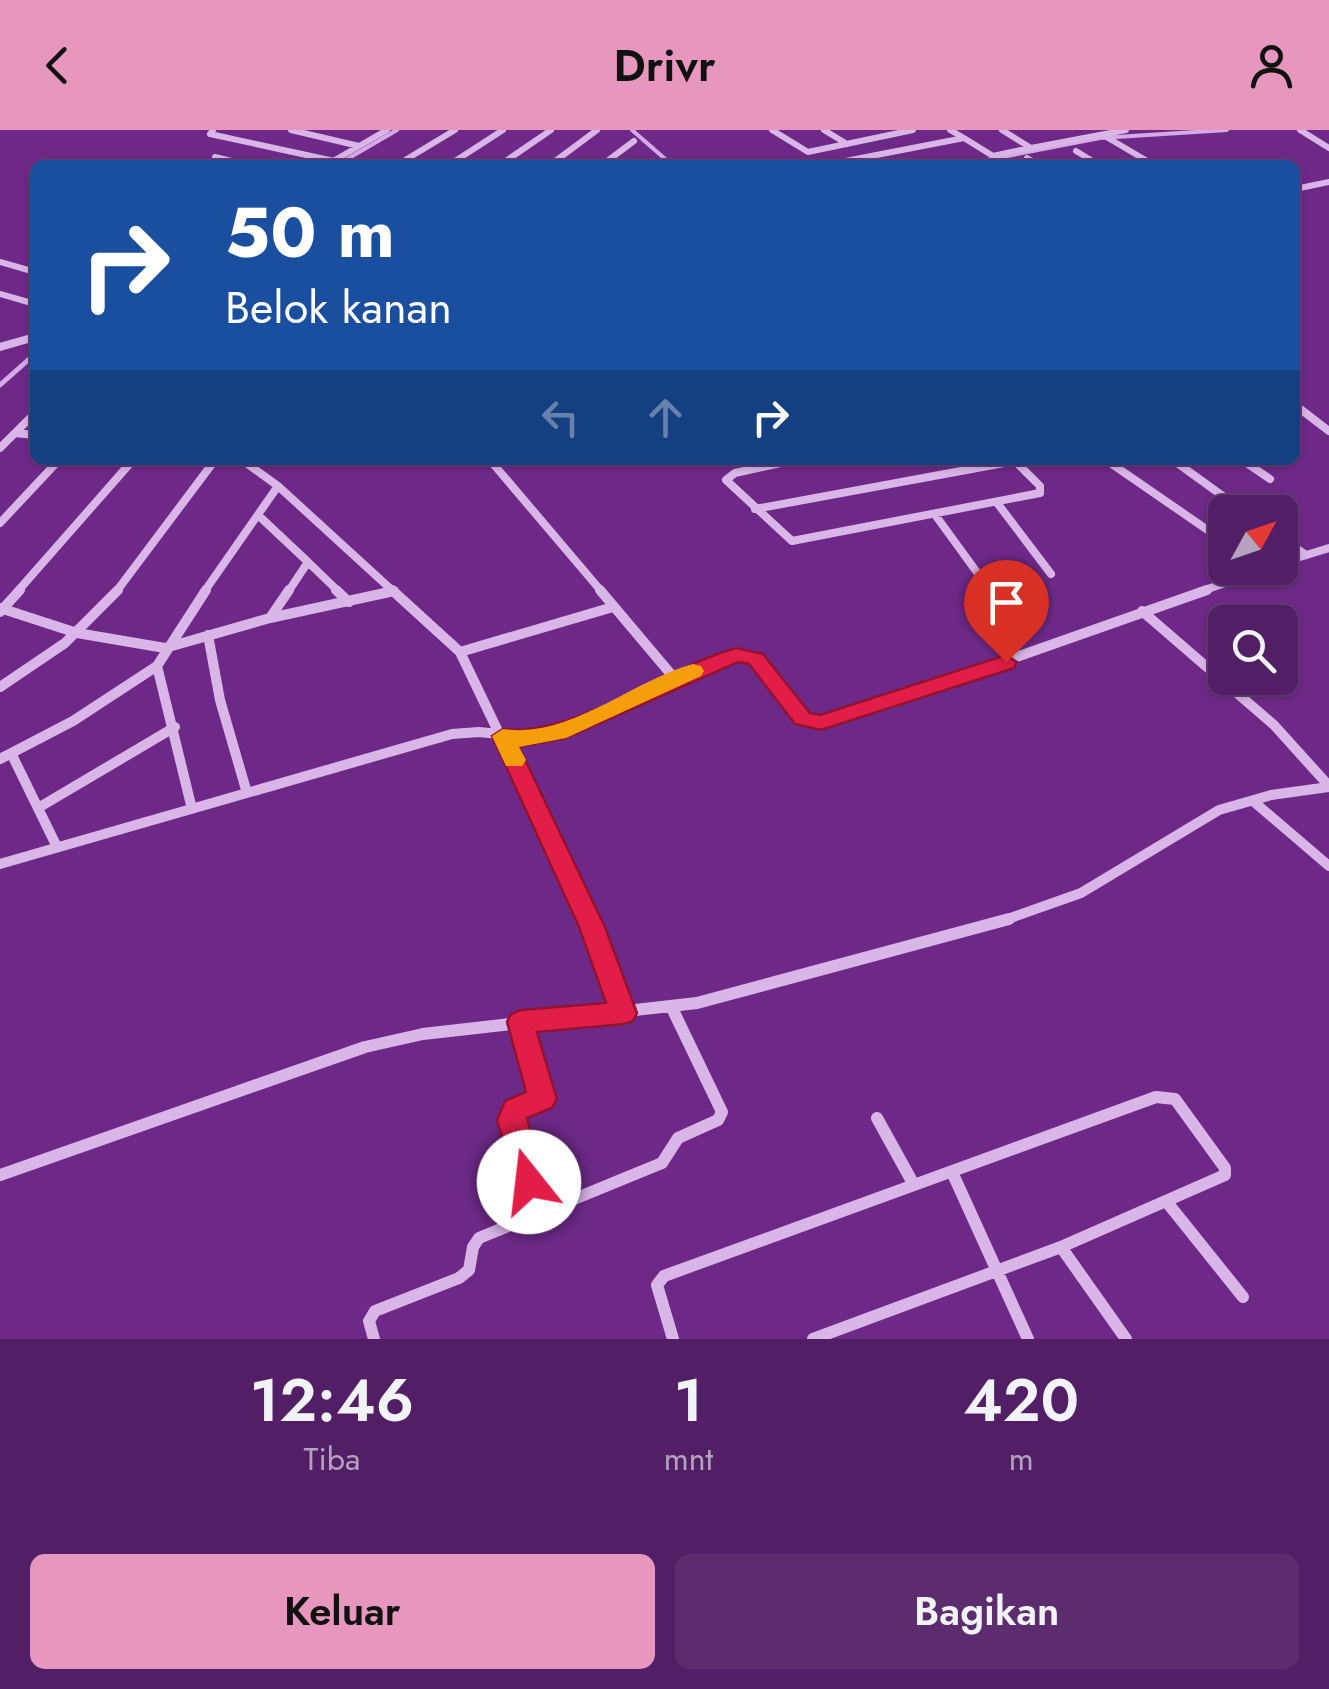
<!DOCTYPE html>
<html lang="id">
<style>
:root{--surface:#521f66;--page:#5c2c6f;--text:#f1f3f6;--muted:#b5a2bf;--line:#683d7a;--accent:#e797bd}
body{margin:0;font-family:Jost,sans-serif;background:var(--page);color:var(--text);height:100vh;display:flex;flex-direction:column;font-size:38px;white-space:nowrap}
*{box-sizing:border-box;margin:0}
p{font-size:32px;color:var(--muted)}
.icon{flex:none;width:55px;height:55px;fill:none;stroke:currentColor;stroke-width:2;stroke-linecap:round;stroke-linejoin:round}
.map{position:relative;height:1209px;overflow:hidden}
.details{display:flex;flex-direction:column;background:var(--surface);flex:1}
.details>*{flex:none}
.guide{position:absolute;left:30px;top:30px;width:1270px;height:305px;border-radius:15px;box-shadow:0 2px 8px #0004,0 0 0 2px var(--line);background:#1a4fa0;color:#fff;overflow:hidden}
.needle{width:65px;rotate:50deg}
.buttons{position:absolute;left:1208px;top:365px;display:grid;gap:20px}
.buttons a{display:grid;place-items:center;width:90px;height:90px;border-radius:15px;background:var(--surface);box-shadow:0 2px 8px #0004,0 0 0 2px var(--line);font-size:50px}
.pin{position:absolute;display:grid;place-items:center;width:85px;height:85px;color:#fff;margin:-102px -42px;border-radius:50% 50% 50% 0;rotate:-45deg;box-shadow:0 0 10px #0007}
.pin .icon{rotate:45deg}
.me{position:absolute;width:110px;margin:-55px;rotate:344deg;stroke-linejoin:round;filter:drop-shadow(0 0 8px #0008)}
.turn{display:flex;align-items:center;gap:35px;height:210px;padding:0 30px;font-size:45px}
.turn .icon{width:130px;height:130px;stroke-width:2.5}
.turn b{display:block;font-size:70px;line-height:85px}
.lanes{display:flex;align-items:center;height:95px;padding:0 30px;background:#0003;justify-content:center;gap:50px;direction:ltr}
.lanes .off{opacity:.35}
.eta{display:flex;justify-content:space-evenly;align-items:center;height:170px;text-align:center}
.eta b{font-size:60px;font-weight:600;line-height:70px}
.primary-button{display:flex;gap:20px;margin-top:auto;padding:20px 30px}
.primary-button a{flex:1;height:115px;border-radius:15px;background:var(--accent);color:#111;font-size:40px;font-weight:600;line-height:115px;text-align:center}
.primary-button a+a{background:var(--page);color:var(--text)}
header{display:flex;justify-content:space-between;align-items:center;height:130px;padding:0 30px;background:var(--accent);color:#111;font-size:45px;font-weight:600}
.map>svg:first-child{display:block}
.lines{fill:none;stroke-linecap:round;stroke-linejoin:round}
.stream-far1{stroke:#d6aae8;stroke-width:4}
.stream{stroke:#d6aae8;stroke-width:5}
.street-far3{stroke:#dab6e8;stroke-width:6}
.street-far2{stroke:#dab6e8;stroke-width:8}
.street-far1{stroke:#dab6e8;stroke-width:10}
.street{stroke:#dab6e8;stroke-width:12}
.route{fill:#e11d48;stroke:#92132f;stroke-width:2.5}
.slow{fill:#f59e0b}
</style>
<header><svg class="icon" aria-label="back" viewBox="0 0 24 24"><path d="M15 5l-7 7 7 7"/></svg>Drivr<svg class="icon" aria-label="person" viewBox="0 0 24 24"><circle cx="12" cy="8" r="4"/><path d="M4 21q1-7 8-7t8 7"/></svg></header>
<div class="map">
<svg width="1329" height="1209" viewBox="0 0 1329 1209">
<rect width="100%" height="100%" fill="#6e2988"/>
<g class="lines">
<path class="stream-far1" d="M632,0L672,35
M337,35L397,0
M961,35L1100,8L1227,0"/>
<path class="stream" d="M0,255L35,224"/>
<path class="street-far3" d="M213,0L210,4L334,31
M291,0L359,16
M772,0L808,22L913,0
M824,0L847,14
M1002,0L1031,18L1126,0
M1300,0L1329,18
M1103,5L1154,35
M964,8L993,26L1030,18
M1076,21L1099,35
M215,27L247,35
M1027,28L1039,35
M328,34L387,0
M397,35L455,0
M449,35L503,0
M500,35L551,0
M550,35L597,0
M602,35L634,11
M825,35L964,8L950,0
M1295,59L1329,52
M31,109L35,110
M0,132L35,142
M0,164L35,174"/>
<path class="street-far2" d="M0,217L35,207
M1295,275L1329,301
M15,303L35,283
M0,318L15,303L35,305
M490,330L602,462
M1106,330L1225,412
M1173,330L1245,382
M1242,330L1270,349
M785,332L735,343L726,350L792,411L1040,363V356L1014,330
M278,356L394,462
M998,374L1051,444
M755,379L1015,331
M258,385L308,432L288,462
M936,386L984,452
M0,393L59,330
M1280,407L1306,425
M308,432L339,462
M1280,433L1329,418
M17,462L133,330
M116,462L215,330
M204,462L278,356L242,330
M389,462L394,461
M1199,462L1268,438"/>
<path class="street-far1" d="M336,460L349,472
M392,460L460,522L589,791
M600,460L675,549
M0,478L77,503L165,518L270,488L394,461
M1142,481L1274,595L1329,656
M0,482L20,460
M270,488L289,460
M208,505L220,570L247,663
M460,522L613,477
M157,536L192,679
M0,557L65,513L118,460
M12,625L57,717
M0,629L73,591L157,536L206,460
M1253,671L1329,736
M38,678L175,597
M0,734L452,604L479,602L531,607L558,602L690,541L736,525C773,534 778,571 807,591L840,589L1207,460
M1002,791L1081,763L1219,680L1271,665L1329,657"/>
<path class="street" d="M588,789L623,883
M521,892L542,969L515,980L511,990L537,1083
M877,988L914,1055
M952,1042L1028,1209
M0,1045L365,917L423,904L697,873L1009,789
M1166,1071L1243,1167
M1061,1117L1126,1209
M374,1209L369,1191L375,1181L459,1148L469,1140L473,1117L479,1108L662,1033L678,1008L718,990L722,982L671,876
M673,1209L657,1155L664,1146L1156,967L1175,969L1225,1038V1045L1061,1117L813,1209"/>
</g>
<path class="route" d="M736,518L763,524L810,583L820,585L1006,525L1017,532L1014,538L821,600L795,594L749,534L738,532L566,608L519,617L605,797L637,883L633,891L624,894L537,902L557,969L552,978L527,988L544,1052L539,1061L529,1066L518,1061L497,990L505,971L526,962L507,892L511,884L521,880L606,873L579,797L492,606L503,599C570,609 669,536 736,518Z"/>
<path class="slow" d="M693,534L701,536L704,541L701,546L566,608L519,617L526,630L522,636H506L492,606L503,599C570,609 631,551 693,534Z"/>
</svg>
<div class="buttons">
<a><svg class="needle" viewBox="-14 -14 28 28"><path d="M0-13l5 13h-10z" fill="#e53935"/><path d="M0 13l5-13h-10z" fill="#b5a2bf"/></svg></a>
<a><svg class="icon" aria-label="search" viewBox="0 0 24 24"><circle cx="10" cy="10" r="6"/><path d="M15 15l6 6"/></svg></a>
</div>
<div class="pin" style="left:1006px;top:532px;background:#d93025"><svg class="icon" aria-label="arrive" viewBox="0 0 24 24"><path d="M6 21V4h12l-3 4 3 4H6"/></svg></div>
<svg class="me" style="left:529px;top:1052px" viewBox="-20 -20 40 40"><circle r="19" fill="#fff"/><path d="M0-13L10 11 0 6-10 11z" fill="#e11d48"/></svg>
<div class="guide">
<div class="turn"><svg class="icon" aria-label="right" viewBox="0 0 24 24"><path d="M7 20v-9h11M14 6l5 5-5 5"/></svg><div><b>50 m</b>Belok kanan</div></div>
<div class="lanes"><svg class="icon off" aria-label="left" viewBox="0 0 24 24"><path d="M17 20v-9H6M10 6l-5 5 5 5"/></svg><svg class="icon off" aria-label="ahead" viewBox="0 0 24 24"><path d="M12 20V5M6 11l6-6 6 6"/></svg><svg class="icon" aria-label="right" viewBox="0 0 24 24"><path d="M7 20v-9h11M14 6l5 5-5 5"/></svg></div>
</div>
</div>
<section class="details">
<div class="eta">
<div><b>12:46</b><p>Tiba</p></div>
<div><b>1</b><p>mnt</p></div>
<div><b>420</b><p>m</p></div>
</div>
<div class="primary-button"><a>Keluar</a><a>Bagikan</a></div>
</section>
